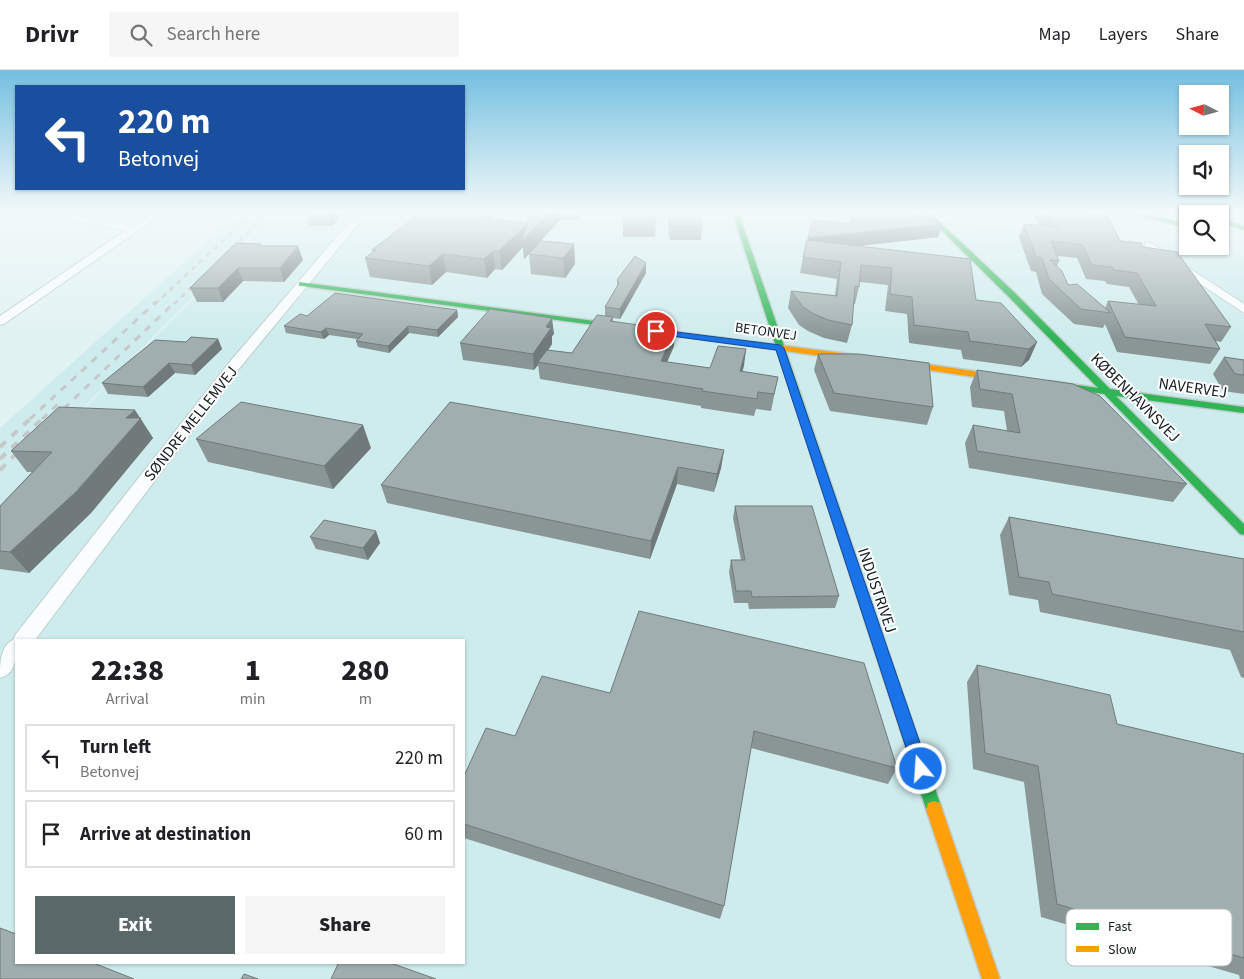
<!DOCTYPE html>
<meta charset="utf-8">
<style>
:root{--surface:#fff;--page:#f6f6f6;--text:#202124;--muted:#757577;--line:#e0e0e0;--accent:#5a6869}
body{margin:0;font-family:"Source Sans 3",sans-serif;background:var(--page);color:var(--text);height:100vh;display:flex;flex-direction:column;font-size:19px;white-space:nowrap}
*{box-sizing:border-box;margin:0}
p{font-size:16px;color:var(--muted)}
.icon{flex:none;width:28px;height:28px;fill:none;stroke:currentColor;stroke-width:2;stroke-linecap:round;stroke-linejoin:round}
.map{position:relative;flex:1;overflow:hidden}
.side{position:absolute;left:15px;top:569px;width:450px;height:325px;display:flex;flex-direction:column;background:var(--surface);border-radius:0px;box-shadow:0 1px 4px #0004}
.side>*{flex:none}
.banner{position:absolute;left:15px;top:15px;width:450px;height:105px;border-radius:0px;box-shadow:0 1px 4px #0004;background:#1a4fa0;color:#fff;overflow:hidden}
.needle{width:32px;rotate:276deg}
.controls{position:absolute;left:1179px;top:15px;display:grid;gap:10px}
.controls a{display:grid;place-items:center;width:50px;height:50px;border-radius:0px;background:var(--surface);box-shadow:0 1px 4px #0004;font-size:25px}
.pin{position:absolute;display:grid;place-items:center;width:42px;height:42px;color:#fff;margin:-21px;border:2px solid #fff;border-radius:50%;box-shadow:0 1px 5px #0007}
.me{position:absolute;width:55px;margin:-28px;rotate:342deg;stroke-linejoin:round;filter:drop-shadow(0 0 4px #0008)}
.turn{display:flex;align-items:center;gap:18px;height:105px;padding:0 20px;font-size:22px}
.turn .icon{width:65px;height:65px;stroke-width:2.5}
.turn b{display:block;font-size:35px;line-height:42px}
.eta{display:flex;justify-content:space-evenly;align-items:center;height:85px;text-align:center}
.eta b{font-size:30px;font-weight:800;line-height:35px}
.primary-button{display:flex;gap:10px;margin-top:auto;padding:10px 20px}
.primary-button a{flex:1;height:58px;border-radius:0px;background:var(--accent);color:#fff;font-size:20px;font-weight:800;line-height:58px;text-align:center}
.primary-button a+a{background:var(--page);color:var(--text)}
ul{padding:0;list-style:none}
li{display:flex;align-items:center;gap:15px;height:68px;margin:0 10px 8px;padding:0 10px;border:2px solid var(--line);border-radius:0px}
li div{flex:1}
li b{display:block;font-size:19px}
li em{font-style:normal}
header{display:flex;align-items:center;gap:30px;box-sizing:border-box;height:70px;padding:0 25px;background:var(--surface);border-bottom:1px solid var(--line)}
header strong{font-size:24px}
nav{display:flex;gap:28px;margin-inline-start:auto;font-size:18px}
.search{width:350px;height:45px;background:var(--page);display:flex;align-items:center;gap:12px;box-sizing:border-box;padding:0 18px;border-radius:0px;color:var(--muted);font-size:19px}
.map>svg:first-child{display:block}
.built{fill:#ceeced;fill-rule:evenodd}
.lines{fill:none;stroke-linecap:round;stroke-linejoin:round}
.street-casing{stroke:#bfcdcd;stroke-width:2}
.fast-casing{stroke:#bfcdcd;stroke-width:3}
.slow-casing{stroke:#bfcdcd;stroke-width:3}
.street{fill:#fafdfd;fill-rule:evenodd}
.fast{fill:#30b455;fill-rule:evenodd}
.slow{fill:#ff9f0a;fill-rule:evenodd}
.rail-far2{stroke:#c4c8c8;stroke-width:2.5;stroke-dasharray:5 5;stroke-linecap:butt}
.rail-far1{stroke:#c4c8c8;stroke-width:3;stroke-dasharray:7 7;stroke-linecap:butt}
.rail{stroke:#c4c8c8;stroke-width:4;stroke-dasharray:8 8;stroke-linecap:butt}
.wall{fill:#8a9696;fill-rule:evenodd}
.shaded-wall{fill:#717a7a}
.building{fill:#a1aeaf;stroke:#717a7a}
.route{fill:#1a73e8;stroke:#114b97}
.labels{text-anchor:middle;stroke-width:4;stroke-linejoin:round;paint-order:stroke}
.far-street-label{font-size:14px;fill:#121d1e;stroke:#fff}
.street-label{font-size:16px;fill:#121d1e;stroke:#fff}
.key{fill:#fff;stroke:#b8bbbc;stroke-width:1}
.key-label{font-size:14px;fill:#121d1e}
</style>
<header>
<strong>Drivr</strong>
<div class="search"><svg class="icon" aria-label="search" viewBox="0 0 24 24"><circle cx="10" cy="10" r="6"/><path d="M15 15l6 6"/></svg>Search here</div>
<nav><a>Map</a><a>Layers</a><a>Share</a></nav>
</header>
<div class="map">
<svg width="1244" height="909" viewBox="0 0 1244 909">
<rect width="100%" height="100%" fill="#e1f2f3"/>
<path class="built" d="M241,141H915L925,149L1223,181L1244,186V909H0V358ZM267,152L235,187L73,350L72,349ZM16,570H464V892H16Z"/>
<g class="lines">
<g class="street-casing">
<path id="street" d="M30,141H50L133,156L155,141H166L4,254L0,255V246L126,160L35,144Z
M359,141H369L238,300L35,570H16C16,586 18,602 0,608C0,594 0,576 13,570L16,564L228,294Z
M1149,172L1244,234V243L1145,177V173Z"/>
</g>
<g class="fast-casing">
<path id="fast" d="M732,141H738L942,739L940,745L934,747L928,745L926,739Z
M922,141H928L1015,223L1110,319L1244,337V343L1116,326L1244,454V465L1240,464L1104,324L1047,316V312L1050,311L1098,318L1009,227Z
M1120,141H1130L1188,154V158Z
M1220,148L1244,156V160L1220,152Z
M299,212L655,259L659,261L655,263L302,216H299Z"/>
</g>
<g class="slow-casing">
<path id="slow" d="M652,259L857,285L861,288L857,291L655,263H652Z
M897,290L1008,306L1012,309L1008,312L894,295V291Z
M934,731L940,733L942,739L1000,909H982L926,739L928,733Z"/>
</g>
<use href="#street" class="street"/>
<use href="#fast" class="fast"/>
<use href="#slow" class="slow"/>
<path class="rail-far2" d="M155,234L255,141
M174,234L271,141"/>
<path class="rail-far1" d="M54,348L175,232
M30,349L156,232
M42,349L58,334"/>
<path class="rail" d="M0,377L31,348
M0,389L43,348
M0,400L25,375"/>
</g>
<path class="wall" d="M307,141H346L332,156H310L306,142Z
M530,141H580L579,150H560L541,171L574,174L575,194L565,208L531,204L529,184L531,182L524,189L523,177L502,200L495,199L487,208L446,202L432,215L370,207L365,188L372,183V180L492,149L527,153Z
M623,141L656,153L655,167H623Z
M669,141L702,156L701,170H670L668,155Z
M852,141H905L942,154L938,167L859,176L976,230L1037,272L1029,290L1021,297L963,289L961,280L909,273L907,244L885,241L888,215L860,212L859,217L855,234H853L852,255L847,273L824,268L808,261L799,255L788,238L791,221L835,225L837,209L800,203L803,187L807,170L850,154Z
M1037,141H1069L1120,171L1143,177L1231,257L1221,272L1216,271L1220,279L1210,294L1117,282L1105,254L1103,258L1074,254L1042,224L1036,202L1031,201L1019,167L1024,154L1040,155L1034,148ZM1057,186L1077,188L1086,209L1105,211L1107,214L1129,217L1139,235L1108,231L1105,238L1068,215L1057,196L1059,191Z
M262,176L303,190L284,212L243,211L223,232H197L190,218Z
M646,203L620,249L613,248V251L674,276L667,292L710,298L746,279L742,302L778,307L771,341L756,339L754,346L701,338V336L540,309L538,295L534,300L463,290L460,273L554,264L552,266V274L548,280L572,283L605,246V237L617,217V210Z
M457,240L458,247L438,267L409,263L389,283L358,277L356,271L357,269L329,265L324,269L286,263L284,256L307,246Z
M218,269L222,279L195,305L175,303L148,327L108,324L102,313L186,272Z
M818,284L933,337L927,355L830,341L814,300Z
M1224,287L1244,290V324L1223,321L1213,304Z
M977,300L1187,414L1173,432L969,398L965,373L973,355L1007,361L1004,341L972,337L970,317Z
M140,348L153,368L91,443L29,503L0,499V436L32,402H27L11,381Z
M196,369L371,378L333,419L208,392Z
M724,380L721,398L714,422L677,414L650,489L387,433L381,415Z
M735,436L839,526L835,538L749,539L748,533H734L729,502L731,490H741L733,448Z
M1009,447L1244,489V608L1241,607L1230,580L1040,542L1038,530L1009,525L1000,465Z
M376,461L380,473L368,490L316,479L310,467Z
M977,595L1117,654L1244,684V909H1240L1239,905L1041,847L1024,712L973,699L967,612Z
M610,623L897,698L888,714L751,678L724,836L720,849L464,768V706L515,666Z"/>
<path class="shaded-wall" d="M330,141H346L332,156L328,143Z
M551,141H559L560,150L524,189L523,177L502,200L499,181L527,154Z
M491,142L493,159L484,148Z
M942,154L938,167L805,182L808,168Z
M574,174L575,194L565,208L563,188Z
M298,176L303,190L284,212L280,198Z
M493,181L495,199L487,208L484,189Z
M443,184L446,202L432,215L429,196Z
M646,193V203L620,249V239Z
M238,198L243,211L223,232L218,218Z
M457,240L458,247L438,267L437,260Z
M552,248L554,264L552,266V274L540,293L538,292V295L534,300L533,284L546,257Z
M408,256L409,263L389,283L388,276Z
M326,258L329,265L324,269L321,262Z
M675,260L674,276L660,308L661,291Z
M218,269L222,279L195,305L191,295Z
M1037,272L1029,290L1021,297L1029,279Z
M746,279L744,296L738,318L740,301Z
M169,293L175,303L148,327L143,317Z
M135,340L153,368L91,443L29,503L10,482L126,348Z
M363,355L371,378L333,419L324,396Z
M724,380L721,398L714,422L717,404Z
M678,397L677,414L650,489L651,471Z
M376,461L380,473L368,490L363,478Z"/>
<path class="building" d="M307,141H330L328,143L306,142Z
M423,141H479L491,142L484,148L527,153L530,141H551L522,171L527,154L499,181H493L484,189L443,184L429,196L365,188L376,180H372Z
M623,141H655L656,153H623Z
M669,141H699L702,156H671Z
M853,141H905L942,154L808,168L813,150L852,154Z
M1044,141H1069L1070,142L1107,145L1120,171L1141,173L1143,177L1177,182L1231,257L1205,254L1220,279L1125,267L1108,231L1156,236L1137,203L1114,200L1112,197L1092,195L1083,175L1051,171L1059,191L1050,190L1062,201L1068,215L1077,214L1111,243L1081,239L1049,209L1042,188L1036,187L1024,154L1058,157Z
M807,170L970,189L976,230L1001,233L1037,272L1029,279L970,271L968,262L914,255L912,227L890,224L892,198L861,195L859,217L855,216L852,255L828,250L812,243L803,237L791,221L837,226L841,192L803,187Z
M541,171L574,174L563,188L529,184Z
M236,173L261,174L259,176H298L280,198H238L218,218H190Z
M635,186L646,193L620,239L605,237L619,213L617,210Z
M335,223L457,240L437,260L408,256L388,276L356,271L363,264L326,258L321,262L284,256L300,244L307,246Z
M490,239L552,248L546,257L551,258L533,284L460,273Z
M597,245L613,247L610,251L675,260L661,291L710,298L718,276L746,279L740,301L778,307L774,324L758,322L757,329L702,321L703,319L538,292L547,280L572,283Z
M191,267L218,269L191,295L169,293L143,317L102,313L155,270L186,272Z
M818,284H859L929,293L933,337L834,323Z
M1224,287L1244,290V305L1235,304Z
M977,300L1073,314L1100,326L1187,414L977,381L973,355L1020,363L1012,324L980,319Z
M241,332L363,355L324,396L196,369Z
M450,332L724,380L717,404L678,397L651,471L381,415Z
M59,337L135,340L126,348H141L76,422L10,482L0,481V436L52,382L11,381Z
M735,436H812L839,526L752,527L751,521H736L731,490H745Z
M1009,447L1244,489V562L1052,524L1049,512L1019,507Z
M324,450L376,461L363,478L310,467Z
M639,541L864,593L897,698L754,661L724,836L464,754V706L486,658L515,666L542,606L610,623Z
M977,595L1110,625L1117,654L1244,684V888L1057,834L1038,696L985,683Z
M0,858L16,864V892H91L134,909H0Z
M339,892H388L436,909H331Z
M244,904L258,909H241Z"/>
<linearGradient id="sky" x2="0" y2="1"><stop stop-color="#74bfe0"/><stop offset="0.53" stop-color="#f2f9fa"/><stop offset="1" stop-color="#f2f9fa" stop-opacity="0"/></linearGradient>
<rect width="1244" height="268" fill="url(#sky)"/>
<path class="route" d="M653,259L780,275L784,278L929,699L926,704L921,706L915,704L913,699L776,280L656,264L652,261Z"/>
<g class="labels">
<g class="far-street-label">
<text transform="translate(766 261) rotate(8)" y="5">BETONVEJ</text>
</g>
<g class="street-label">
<text transform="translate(1193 317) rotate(8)" y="6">NAVERVEJ</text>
<text transform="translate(1136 327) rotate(45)" y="6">KØBENHAVNSVEJ</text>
<text transform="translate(190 353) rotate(-52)" y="6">SØNDRE MELLEMVEJ</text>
<text transform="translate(878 520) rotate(71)" y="6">INDUSTRIVEJ</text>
</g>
</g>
<rect x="1066" y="839" width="166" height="57" rx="8" class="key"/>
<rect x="1076" y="853" width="23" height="7" fill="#30b455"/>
<rect x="1076" y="876" width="23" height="6" fill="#ff9f0a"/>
<g class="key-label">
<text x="1108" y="861">Fast</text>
<text x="1108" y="884">Slow</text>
</g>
</svg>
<div class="controls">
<a><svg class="needle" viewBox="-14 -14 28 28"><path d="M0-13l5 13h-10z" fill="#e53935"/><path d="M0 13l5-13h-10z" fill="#757577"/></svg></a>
<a><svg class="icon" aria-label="sound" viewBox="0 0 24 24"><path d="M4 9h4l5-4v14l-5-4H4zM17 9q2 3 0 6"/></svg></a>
<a><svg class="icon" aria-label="search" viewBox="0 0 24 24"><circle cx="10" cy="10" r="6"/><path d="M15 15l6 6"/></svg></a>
</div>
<div class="pin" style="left:656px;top:261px;background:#d93025"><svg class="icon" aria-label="arrive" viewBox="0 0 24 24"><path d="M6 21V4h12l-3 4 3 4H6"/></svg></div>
<svg class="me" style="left:921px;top:699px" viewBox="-20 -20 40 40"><circle r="17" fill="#1a73e8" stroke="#fff" stroke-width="3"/><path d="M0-11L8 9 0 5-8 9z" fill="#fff"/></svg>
<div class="banner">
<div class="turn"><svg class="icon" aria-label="left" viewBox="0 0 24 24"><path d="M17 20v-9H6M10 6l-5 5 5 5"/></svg><div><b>220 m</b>Betonvej</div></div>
</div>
<section class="side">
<div class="eta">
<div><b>22:38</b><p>Arrival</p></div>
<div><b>1</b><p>min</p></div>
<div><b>280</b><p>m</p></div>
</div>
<ul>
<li><svg class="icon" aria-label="left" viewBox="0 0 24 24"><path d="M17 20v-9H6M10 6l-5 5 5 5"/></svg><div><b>Turn left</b><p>Betonvej</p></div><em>220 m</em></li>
<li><svg class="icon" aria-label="arrive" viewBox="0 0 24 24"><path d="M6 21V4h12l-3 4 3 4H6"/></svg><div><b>Arrive at destination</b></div><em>60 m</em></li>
</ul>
<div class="primary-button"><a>Exit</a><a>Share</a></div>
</section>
</div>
